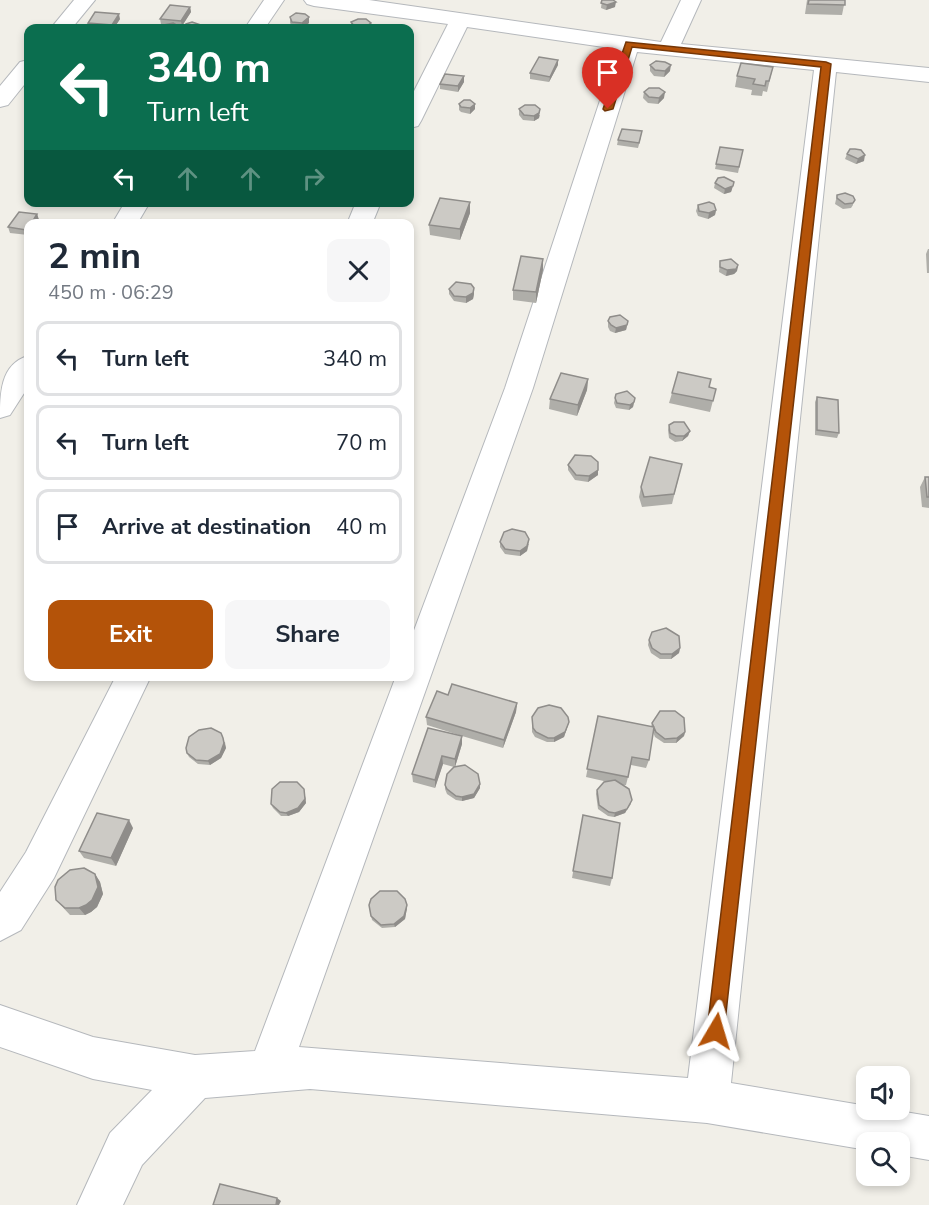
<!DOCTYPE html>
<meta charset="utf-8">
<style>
:root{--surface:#fff;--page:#f6f6f7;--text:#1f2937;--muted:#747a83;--line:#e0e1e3;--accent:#b45309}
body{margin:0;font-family:"Nunito Sans",sans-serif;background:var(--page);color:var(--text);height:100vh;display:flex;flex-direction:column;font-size:22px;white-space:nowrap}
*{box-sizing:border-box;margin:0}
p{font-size:20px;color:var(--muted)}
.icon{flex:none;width:33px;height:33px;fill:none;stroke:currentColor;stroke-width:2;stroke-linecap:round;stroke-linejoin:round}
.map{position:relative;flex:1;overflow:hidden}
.panel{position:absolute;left:24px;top:219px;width:390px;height:462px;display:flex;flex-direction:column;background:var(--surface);border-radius:12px;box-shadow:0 3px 9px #0003}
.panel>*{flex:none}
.hud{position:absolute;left:24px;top:24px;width:390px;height:183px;border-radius:12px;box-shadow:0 3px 9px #0003;background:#0b6e4f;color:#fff;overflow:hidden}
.controls{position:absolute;left:856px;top:1066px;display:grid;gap:12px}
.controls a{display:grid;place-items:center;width:54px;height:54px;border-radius:12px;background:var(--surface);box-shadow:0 3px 9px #0003;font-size:30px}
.pin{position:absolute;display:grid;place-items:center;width:51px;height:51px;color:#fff;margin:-62px -26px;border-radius:50% 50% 50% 0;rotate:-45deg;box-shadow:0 0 6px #0007}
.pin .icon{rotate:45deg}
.me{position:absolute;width:66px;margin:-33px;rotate:7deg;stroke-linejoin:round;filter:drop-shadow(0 0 4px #0008)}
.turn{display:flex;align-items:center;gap:21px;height:126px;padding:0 24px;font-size:27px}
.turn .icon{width:78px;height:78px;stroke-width:2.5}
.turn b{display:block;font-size:42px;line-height:51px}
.lanes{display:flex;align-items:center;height:57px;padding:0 24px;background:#0003;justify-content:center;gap:30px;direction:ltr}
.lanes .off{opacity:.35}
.round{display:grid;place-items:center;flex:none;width:63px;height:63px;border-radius:12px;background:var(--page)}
.headline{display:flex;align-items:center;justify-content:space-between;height:102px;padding:0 24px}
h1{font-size:36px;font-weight:700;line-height:45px}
.cta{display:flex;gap:12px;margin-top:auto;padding:12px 24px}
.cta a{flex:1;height:69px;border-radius:12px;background:var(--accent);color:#fff;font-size:24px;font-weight:700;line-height:69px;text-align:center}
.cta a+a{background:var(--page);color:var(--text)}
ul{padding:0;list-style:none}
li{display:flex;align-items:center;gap:18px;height:75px;margin:0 12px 9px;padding:0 12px;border:3px solid var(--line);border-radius:12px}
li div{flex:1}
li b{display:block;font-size:22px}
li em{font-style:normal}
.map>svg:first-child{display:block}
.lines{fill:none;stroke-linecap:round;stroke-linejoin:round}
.minor-casing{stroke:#b5b8bc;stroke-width:2}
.minor{fill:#fff;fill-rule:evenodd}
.wall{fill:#afaea9}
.shaded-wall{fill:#8f8d8a}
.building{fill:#cccac5;stroke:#8f8d8a;stroke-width:1.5}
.route{fill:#b45309;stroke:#753606;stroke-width:1.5}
</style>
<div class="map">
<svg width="929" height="1205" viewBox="0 0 929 1205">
<rect width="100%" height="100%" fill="#f1efe8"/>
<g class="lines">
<g class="minor-casing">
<path id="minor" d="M74,0H95L72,28H51Z
M264,0H284L265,28H245Z
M304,0H369L661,42L681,0H701L681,44L929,68V82L836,72L731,1083L867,1106V1110H893L929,1116V1160L900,1155V1143H867V1150L707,1123L310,1089L205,1098L142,1165L123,1205H77L110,1133L152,1090L93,1079L0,1047V1005L93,1037L195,1055L255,1051L396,676H410V641L505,388L617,49L467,27L421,121L418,126L410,128V99L448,24L314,6L307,4ZM637,52L814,70L688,1078L299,1047L533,388Z
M28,60V80L8,105L0,107V86L20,62Z
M125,202H150L137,224H112Z
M356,202H381L372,224H347Z
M28,356V387L10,415L0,418C0,395 0,364 28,356Z
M116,676H151L54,878L21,930L0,941V892L26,852Z"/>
</g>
<use href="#minor" class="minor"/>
</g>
<path class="wall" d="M599,0H613L615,7L606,10L601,8L602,0Z
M807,0H845L842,15L805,14Z
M190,7L191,12L182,26H178L179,28H160L164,25L161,24L160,19Z
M290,17H309V23L302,28L293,27L290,23Z
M120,19L114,28H89L88,23Z
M351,22L371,28H352Z
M558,65L549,82L530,79V73Z
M650,65L670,71L664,77L654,76L650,71Z
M773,67L767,92L763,91L762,96L751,95L752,90L735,87L737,76Z
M464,82L458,92L440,89V84Z
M644,92L664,98L658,104L648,103L643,98Z
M459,104L475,109L470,114L461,112L459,110Z
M519,109L540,115L539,118L534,121L523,120L519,115Z
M641,137L638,148L617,145L618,140Z
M720,147L743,150L738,173L715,169Z
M847,154L864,161L856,164L845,159Z
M734,182L731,192L724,194L714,188L715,183Z
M837,195L853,196V205L851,208L843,209L835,204Z
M470,202V213L460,240L430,235L429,225Z
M698,205L716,210L715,215L708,219L698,216L696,211Z
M37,214L39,220L37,224H28V235L10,233L8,227Z
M928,249H929V273H927L926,254Z
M720,261L738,265L737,271L734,274L726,276L719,272Z
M543,270L536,303L513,300V290Z
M449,289L474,294L473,299L466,303L454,301L449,294Z
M608,321L627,326L626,330L615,333L610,331L608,327Z
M588,379L587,390L577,416L549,409L550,399Z
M709,387L716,389L710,412L669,403L672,393Z
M616,394L635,398L633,407L629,410L616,408L614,403Z
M817,397L839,433L837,438L815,435V402Z
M669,425L690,431L688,436L682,441L675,442L669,438L668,430Z
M682,464L672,504L642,507L639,497L641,487Z
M568,465L598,475L588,482L575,480L568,470Z
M925,477H929V508L922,507L920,487Z
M500,542L529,544L527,551L520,556L505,554L500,547Z
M649,640L680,648L679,653L671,659H660L651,653L648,645Z
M448,695L517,703L516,712L503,748L462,736V744L455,767L480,784V788L474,798L462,801L456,800L447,794L445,789V785L454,767L443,764L435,788L413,782L412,774L462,736L427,725L426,717Z
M598,716L651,727L652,723L685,732L684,736L676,743H664L655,737L653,732L649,760L646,768L631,765L626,785H622L631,804L625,813L614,817L608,816L598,809L596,794L597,790L608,782L586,777Z
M532,717L569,722L564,737L554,742H547L535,737L532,732Z
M225,742L226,748L221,758L210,765L198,764L189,757L187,753Z
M304,789L306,803L299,812L288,816H281L273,808L271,804Z
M583,815L612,878L610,886L572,878Z
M133,828L116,866L84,858L79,851Z
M95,874L100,882L103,894L97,907L91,912L85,915H70L56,900Z
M369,905H407V908L405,919L395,927L382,928L372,920Z"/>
<path class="shaded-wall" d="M616,2L615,7L606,10L607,5Z
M190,7L191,12L182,26L181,21Z
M119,14L120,19L114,28H113L112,25Z
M309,17V23L302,28V23Z
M371,23V28H364Z
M558,60V65L549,82L550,77Z
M671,65L670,71L664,77L665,71Z
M464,76V82L458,92V86Z
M665,92L664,98L658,104L659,98Z
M475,104V109L470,114V108Z
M540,109L539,118L534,121V116Z
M865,155L864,161L856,164L858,159Z
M733,186L731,192L724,194L725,189Z
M470,202V213L460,240V229Z
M716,210L715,215L708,219L709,213Z
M37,214L39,220L37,224H31Z
M543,259V270L536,303V292Z
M738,265L737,271L734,274L726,276L727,270Z
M474,288V294L473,299L466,303V297Z
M628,321L626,330L615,333L616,328Z
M588,379L587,390L577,416L578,405Z
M634,402L633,407L629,410L630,405Z
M690,431L688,436L682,441L684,436Z
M598,470V475L588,482L589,476Z
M529,539L527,551L520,556V551Z
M680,648L679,653L671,659L672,654Z
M517,703L516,712L503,748L504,740Z
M569,722L564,737L554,742V738Z
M685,732L684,736L676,743L677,738Z
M462,736V744L455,767V759Z
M223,738L226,748L221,758L210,765L208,761Z
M442,756L443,764L435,788V780Z
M480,784V788L474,798L462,801V797Z
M304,789L306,803L299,812L288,816L286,813Z
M632,800L625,813L614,817L615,813Z
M129,820L133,828L116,866L111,858Z
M95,874L100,882L103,894L97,907L91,912L85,915L79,908Z
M407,905V908L405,919L395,927L394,924Z
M277,1198L281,1201L279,1205H276Z"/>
<path class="building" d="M602,0H613L616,2L607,5L601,3Z
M809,0H845V5L808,4Z
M170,5L190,7L181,21L160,19Z
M95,12L119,14L112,25L88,23Z
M296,13L305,14L309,17L302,23L292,22L290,17Z
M358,19H366L371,23L364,28L355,27L351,22Z
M192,22L201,25L198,28H181L186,24Z
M173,23L178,26L177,28H160L164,25Z
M539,57L558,60L550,77L530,73Z
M656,61L665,62L671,65L665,71L655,70L650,65Z
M741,63L773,67L769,81H766L765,86L753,84L755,79L737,76Z
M445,74L464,76L458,86L440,84Z
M649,88H659L665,92L659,98L649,97L644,92Z
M464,100H470L475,104L470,108L461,107L459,104Z
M525,105H535L540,109L539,113L534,116L524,115L519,109Z
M622,129L642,131L639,143L618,140Z
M720,147L743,150L739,167L716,164Z
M850,149H855L861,150L865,155L858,159L847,154Z
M724,177L734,182L733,186L725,189L715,183L718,178Z
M845,193L853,196L855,200L853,203L845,204L837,198V195Z
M440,198L470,202L460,229L429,225Z
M709,202L714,204L716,210L709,213L699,211L698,205Z
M19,212L37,214L31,224H28V226L26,230L8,227Z
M521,256L543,259L536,292L513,290Z
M731,259L738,265L736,269L727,270L720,267V261Z
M456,282L471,284L474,288L473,293L466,297L454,296L449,289Z
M620,315L628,321L627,325L616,328L611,325L608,321L610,317Z
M678,372L711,379L709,387L716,389L713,401L672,393Z
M561,373L588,379L578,405L550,399Z
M627,391L635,398L634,402L630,405L617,403L615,398L616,394Z
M817,397L838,400L839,433L817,430Z
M674,422H684L690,431L684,436H676L670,433L669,425Z
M575,455L591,456L598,462V470L589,476L576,475L568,465Z
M650,457L682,464L674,494L644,497L641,487Z
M925,477H929V497H927Z
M512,529L525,532L529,539L527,546L520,551L505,549L500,542L504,532Z
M666,628L679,636L680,648L672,654H661L652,648L649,640L652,632Z
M452,684L517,703L504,740L426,717L437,691L448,695Z
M549,705L561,708L568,717L569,722L565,732L554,738H548L536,732L533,728L532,717L538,708Z
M660,711H675L684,718L685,732L677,738L665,739L656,732L652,723Z
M598,716L654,727L649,760L632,757L628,777L587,769Z
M211,728L221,733L223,738L224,743L220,754L208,761L196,760L187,753L186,748L189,737L199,730Z
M428,728L462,736L455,759L442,756L435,780L412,774Z
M465,765L478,774L480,784L474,794L462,797L456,796L447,789L445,785L447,774L454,767Z
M615,780L629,789L632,800L627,809L615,813L609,812L599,805L597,790L604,782Z
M280,782H297L304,789L305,799L298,808L286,813L280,812L271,804L272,789Z
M97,813L129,820L111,858L79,851Z
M583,815L620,823L612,878L573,871Z
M84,868L95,874L98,887L92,900L86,905L79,908H65L56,900L55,887L58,880L70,870Z
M380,891H397L405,899L407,905L404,916L394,924L381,925L371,916L369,905L371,899Z
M220,1184L277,1198L276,1205H213Z"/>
<path class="route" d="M626,42L826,62L831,64L724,1031L722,1037L716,1039L709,1037L707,1031L821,67L632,47L613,109L605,111L603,109Z"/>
</svg>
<div class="controls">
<a><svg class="icon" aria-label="sound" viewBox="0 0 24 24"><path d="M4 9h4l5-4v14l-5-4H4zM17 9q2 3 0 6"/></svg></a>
<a><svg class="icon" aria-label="search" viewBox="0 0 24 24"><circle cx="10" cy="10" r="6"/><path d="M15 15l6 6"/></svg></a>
</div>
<div class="pin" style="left:608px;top:109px;background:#d93025"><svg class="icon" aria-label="arrive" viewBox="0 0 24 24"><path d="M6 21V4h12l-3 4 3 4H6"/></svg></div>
<svg class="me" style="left:716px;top:1031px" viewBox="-20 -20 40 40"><path d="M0-17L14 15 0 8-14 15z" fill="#b45309" stroke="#fff" stroke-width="4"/></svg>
<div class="hud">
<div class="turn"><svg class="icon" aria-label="left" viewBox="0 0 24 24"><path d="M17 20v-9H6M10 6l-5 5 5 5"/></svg><div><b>340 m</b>Turn left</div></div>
<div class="lanes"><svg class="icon" aria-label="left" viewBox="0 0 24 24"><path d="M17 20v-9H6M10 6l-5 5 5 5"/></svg><svg class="icon off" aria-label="ahead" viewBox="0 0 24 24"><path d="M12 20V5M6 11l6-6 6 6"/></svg><svg class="icon off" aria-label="ahead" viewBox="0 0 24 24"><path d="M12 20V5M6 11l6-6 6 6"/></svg><svg class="icon off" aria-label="right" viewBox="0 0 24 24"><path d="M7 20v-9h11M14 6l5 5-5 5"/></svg></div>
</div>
<section class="panel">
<div class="headline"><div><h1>2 min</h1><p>450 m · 06:29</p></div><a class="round"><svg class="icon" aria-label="close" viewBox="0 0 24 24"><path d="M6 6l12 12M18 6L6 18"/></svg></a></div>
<ul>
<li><svg class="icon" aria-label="left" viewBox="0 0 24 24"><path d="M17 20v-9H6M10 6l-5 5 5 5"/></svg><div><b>Turn left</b></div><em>340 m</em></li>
<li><svg class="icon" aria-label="left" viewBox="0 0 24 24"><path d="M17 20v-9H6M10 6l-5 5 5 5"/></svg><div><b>Turn left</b></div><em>70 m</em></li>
<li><svg class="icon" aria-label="arrive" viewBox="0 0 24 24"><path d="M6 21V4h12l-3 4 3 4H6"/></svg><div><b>Arrive at destination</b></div><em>40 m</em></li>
</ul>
<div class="cta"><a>Exit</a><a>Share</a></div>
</section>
</div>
